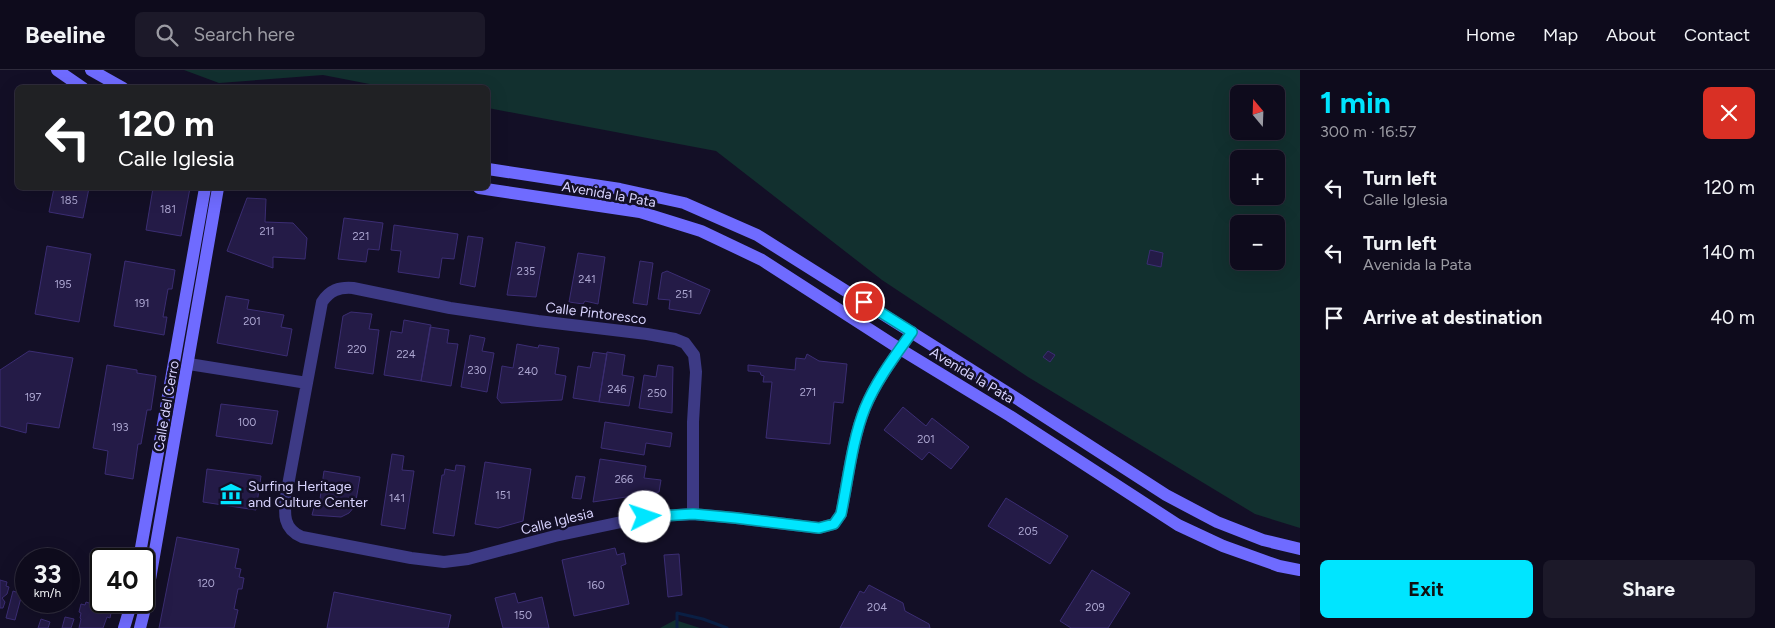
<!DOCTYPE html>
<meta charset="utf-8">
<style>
:root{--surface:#0e0b1c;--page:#1c1929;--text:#f1f3f6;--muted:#9b9ba3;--line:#2e2b3b;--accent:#00e5ff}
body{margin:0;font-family:Figtree,sans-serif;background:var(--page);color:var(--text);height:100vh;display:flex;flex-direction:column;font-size:19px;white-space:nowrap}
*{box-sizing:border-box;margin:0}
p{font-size:16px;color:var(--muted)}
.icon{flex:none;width:28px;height:28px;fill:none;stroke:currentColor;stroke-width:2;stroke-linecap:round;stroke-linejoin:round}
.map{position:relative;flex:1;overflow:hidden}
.details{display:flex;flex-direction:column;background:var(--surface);width:475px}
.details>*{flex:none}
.banner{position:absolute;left:15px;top:15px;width:475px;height:105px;border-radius:8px;box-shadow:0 5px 20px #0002,0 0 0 1px var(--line);background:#202124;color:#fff;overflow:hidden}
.needle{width:32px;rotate:341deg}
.tools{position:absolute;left:1230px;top:15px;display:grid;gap:10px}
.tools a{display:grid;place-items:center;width:55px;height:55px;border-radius:8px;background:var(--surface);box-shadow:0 5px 20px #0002,0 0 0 1px var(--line);font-size:25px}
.speed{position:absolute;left:15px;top:478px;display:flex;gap:10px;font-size:25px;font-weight:700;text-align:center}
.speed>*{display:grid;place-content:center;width:65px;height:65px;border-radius:50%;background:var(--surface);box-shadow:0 5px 20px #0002,0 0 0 1px var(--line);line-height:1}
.speed small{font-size:12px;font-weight:400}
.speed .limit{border:2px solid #111;border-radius:8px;background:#fff;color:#111}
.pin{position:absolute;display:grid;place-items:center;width:42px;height:42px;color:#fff;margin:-21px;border:2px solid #fff;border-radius:50%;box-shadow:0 1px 5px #0007}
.me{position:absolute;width:55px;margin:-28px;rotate:86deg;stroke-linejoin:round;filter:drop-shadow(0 0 4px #0008)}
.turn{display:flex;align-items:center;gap:18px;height:105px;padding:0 20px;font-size:22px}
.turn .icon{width:65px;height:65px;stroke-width:2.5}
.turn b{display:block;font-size:35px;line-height:42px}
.round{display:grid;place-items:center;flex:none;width:52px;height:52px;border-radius:8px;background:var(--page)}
.summary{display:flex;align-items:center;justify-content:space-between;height:85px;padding:0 20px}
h1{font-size:30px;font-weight:700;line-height:38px;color:var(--accent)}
.button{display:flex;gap:10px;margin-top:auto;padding:10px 20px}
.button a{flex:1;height:58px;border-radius:8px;background:var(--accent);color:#111;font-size:20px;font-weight:700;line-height:58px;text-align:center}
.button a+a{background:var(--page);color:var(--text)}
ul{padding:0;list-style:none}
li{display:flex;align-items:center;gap:15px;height:65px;padding:0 20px}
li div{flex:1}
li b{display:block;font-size:19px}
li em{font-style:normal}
header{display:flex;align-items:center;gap:30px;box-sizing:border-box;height:70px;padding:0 25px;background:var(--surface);border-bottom:1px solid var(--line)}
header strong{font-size:24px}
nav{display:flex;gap:28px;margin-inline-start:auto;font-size:18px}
.search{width:350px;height:45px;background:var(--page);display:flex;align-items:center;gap:12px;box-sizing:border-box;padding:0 18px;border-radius:8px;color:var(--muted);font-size:19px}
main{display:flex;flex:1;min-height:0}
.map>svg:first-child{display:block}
.green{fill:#12302f;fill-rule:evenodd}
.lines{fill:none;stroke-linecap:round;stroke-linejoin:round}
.stream{stroke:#0a1f44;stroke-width:3}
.building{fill:#241b47;stroke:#3b2d73}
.tertiary{stroke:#3d3a85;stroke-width:12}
.secondary{stroke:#6f6bff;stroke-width:12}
.route-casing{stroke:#0095a6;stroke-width:12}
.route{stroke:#00e5ff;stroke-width:9}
.labels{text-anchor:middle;stroke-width:5;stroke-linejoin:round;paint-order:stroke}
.number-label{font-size:11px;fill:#aca6d1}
.street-label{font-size:14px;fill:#d9d4ff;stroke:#130f26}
.poi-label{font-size:14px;fill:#d9d4ff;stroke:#130f26;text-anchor:start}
</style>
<header>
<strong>Beeline</strong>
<div class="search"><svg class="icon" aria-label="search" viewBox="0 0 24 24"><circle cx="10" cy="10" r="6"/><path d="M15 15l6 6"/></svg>Search here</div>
<nav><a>Home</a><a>Map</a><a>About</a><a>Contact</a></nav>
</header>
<main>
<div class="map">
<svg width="1300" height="558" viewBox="0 0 1300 558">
<rect width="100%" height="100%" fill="#130f26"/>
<path class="green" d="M184,0H1300V458L1255,444L1028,307L882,210L716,81L488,38V18L385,17L323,5L219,13ZM1239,24H1276V61H1239ZM1239,89H1276V126H1239ZM1239,154H1276V191H1239Z
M675,550L700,558H660Z"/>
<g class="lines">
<path class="stream" d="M677,558V543L703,549L727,558"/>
</g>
<path class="building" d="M54,118H89L83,148L49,142Z
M153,118H190L181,166L146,160Z
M247,128L266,129L265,152L293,153L307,168L305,189L273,187V198L227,181Z
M344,148L383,153L379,180L368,179L366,192L338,189Z
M394,155L458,164L454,189L442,188L439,208L398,202L401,181L391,180Z
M468,166L483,168L475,217L460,214Z
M516,172L545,177L536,227L507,225Z
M47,176L91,184L79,252L35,244Z
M1150,180L1163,183L1161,197L1147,194Z
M578,183L605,187L598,234L585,231L583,234L569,232Z
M125,191L175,200L172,219H168L163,247H167L164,265L114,256Z
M640,191L653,193L647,235L633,233Z
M667,201L710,220L700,244L669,239L670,230L658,229L662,203Z
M226,226L249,230L247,239L284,245L281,257L292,259L287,286L217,273Z
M351,242L372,244L369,259L379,260L373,304L335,298L343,246Z
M404,250L431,255L421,311L384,305L391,261L402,263Z
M430,257L449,260L447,273L458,274L451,316L421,311Z
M470,265L485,268L482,281L494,283L487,322L461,317Z
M517,274L538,278L539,275L559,278L555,304L566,306L562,330L501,333L497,328L502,296L513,298Z
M29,281L73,288L59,358L27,353L26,363L0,356V300Z
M1048,281L1055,285L1050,292L1043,287Z
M593,282L607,284L599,332L573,328L578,296L590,298Z
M607,282L625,285L622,305L634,307L629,336L599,332Z
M807,284L819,291L847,294L843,333L834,332L830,374L766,368L772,312H763L764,306L761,305L760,302L748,301V295L795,300L796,288L805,289Z
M107,295L137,300V303L156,306L151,340H147L141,374H138L133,409L105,404L108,381L93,378Z
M658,295L673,297L672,343L639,338L644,305L656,307Z
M221,334L278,341L272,374L216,366Z
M903,337L926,356L932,348L969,377L951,399L929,382L922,390L884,360Z
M605,352L672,363L670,377L646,373L644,385L601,378Z
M392,384L404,386L402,400L414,401L405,459L381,455Z
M600,389L646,396L644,408L661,410L659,422L593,432Z
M485,392L531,399L523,451L498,458L475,454Z
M456,395L465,396L454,466L433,463L442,405H444L445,399L455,401Z
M207,399L261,406L256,440L203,432Z
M324,401L360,407L355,436L349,443L341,447L312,445L315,434L320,429Z
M576,406L585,407L581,429L572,428Z
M1006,428L1068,466L1050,494L988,456Z
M177,467L239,479L235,498L241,499L239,507L244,508L242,519H238L234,539L238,540L234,558H159Z
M615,478L617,485L624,483L626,494L621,496L629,534L574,546L562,490Z
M679,484L682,525L668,527L664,485Z
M1092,500L1130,523L1108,558H1071L1060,551Z
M0,510L7,512L6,516L9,517L7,524L2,528L5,532L3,538H0Z
M869,515L903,533L905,541L929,554L930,558H840L860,521L864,523Z
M13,521L22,524L15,550L6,548Z
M334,522L451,545L448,558H327Z
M515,523L518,533L542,527L549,558H503L495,528Z
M86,532L95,535L98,539L100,537L108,538L107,542L111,543L110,548L107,547L103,558H79L81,549L80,548L81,543L79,542L81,534L85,535Z
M65,547L74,549L71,558H62Z
M41,549L50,552L48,558H38Z"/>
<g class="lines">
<path class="tertiary" d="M189,294L307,313
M693,444V352L696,302L694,285L685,273L675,269L647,264L538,251L450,238L353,218C339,217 330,220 322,232L286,426C284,444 283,459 302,467L411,488L444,492L468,489L555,466L645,447L693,444L736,448L819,458L834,454L841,444C848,410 852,371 865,338C876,311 895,286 912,262"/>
<path class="secondary" d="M57,0L83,18
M91,0L123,18
M488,99L620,119L684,133L757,165L1019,330L1166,425L1217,452L1263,470L1300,479
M479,118L640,142L701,161L762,190L900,279L1010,346L1178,455L1223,476L1279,496L1300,500
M139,489L205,118
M124,558L132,531
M140,558L145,538L218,118"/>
</g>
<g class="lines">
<g class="route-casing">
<path id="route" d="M645,447L693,444L736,448L819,458L834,454L841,444C848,411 852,370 865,338C876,311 895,286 912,262L864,232"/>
</g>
<use href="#route" class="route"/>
</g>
<defs>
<g id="museum-bare" transform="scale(1.725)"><path d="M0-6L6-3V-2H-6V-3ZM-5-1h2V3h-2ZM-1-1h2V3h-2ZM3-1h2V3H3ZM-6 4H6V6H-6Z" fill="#00e5ff" stroke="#130f26" stroke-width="2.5" paint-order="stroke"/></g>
</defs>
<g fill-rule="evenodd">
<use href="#museum-bare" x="231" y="424"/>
</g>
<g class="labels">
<g class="number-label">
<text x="69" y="134">185</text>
<text x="168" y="143">181</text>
<text x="267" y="165">211</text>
<text x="361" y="170">221</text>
<text x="526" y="205">235</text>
<text x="587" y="213">241</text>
<text x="63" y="218">195</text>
<text x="684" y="228">251</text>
<text x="142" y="237">191</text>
<text x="252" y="255">201</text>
<text x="357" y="283">220</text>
<text x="406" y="288">224</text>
<text x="477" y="304">230</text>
<text x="528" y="305">240</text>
<text x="617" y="323">246</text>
<text x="808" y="326">271</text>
<text x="657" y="327">250</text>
<text x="33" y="331">197</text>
<text x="247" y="356">100</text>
<text x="120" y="361">193</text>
<text x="926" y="373">201</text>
<text x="624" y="413">266</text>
<text x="503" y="429">151</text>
<text x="397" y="432">141</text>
<text x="1028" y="465">205</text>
<text x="206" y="517">120</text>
<text x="596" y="519">160</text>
<text x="877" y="541">204</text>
<text x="1095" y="541">209</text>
<text x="523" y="549">150</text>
</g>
<g class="street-label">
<text transform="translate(609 124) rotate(10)" y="5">Avenida la Pata</text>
<text transform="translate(596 243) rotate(7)" y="5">Calle Pintoresco</text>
<text transform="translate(972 305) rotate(31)" y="5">Avenida la Pata</text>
<text transform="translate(166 336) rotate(-80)" y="5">Calle del Cerro</text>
<text transform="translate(557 451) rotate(-14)" y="5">Calle Iglesia</text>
</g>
<g class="poi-label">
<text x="248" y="421">Surfing Heritage<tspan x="248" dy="16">and Culture Center</tspan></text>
</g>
</g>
</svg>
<div class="tools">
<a><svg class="needle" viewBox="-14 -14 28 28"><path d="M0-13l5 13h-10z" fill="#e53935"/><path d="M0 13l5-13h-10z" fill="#9b9ba3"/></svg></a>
<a>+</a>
<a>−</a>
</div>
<div class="speed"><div>33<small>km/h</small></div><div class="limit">40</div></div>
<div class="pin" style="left:864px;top:232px;background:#d93025"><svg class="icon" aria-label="arrive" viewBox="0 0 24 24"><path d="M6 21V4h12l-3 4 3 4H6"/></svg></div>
<svg class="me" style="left:645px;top:447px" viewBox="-20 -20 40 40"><circle r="19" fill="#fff"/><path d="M0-13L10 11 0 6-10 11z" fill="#00e5ff"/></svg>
<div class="banner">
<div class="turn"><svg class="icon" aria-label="left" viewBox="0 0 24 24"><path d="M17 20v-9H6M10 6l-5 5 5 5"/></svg><div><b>120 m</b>Calle Iglesia</div></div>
</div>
</div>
<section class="details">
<div class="summary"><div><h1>1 min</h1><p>300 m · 16:57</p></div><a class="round" style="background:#d93025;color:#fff"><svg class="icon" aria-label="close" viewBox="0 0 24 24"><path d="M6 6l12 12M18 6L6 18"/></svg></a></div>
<ul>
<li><svg class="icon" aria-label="left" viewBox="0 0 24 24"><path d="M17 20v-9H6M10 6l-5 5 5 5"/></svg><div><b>Turn left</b><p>Calle Iglesia</p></div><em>120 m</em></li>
<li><svg class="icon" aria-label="left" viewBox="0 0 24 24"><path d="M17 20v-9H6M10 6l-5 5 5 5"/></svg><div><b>Turn left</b><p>Avenida la Pata</p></div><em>140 m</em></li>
<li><svg class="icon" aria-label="arrive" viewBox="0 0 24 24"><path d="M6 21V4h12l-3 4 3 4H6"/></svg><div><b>Arrive at destination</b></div><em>40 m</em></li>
</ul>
<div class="button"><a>Exit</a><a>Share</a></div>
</section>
</main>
